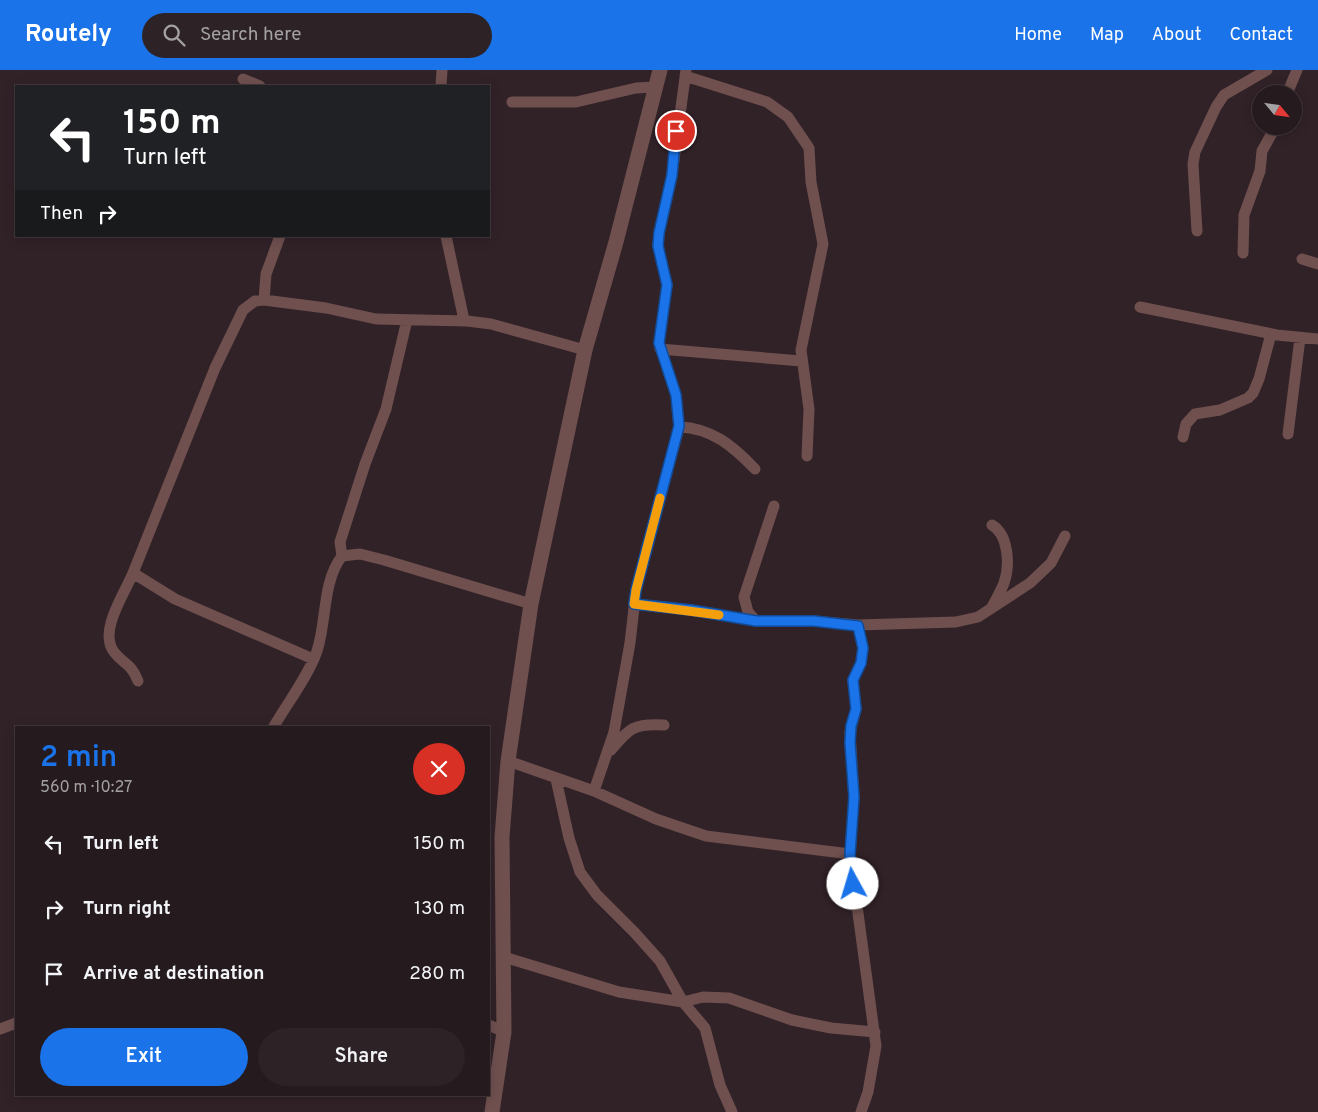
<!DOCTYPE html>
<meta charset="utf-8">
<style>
:root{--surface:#251a1e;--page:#2d2327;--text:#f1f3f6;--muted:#a3a1a4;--line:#42383c;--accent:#1a73e8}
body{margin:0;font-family:Overpass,sans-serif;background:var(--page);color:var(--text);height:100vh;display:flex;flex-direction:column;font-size:19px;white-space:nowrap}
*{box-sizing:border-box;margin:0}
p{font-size:16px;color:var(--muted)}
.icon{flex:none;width:28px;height:28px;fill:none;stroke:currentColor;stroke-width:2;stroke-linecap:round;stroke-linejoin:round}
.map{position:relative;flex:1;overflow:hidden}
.drawer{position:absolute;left:15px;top:656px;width:475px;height:370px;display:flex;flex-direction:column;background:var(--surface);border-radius:0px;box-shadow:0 2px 12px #0003,0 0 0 1px var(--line)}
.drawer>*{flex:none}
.guide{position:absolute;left:15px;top:15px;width:475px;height:152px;border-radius:0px;box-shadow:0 2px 12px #0003,0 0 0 1px var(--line);background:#202124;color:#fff;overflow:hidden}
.needle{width:32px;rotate:119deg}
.tools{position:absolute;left:1252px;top:15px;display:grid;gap:10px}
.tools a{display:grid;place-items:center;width:50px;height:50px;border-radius:50%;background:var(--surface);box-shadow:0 2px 12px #0003,0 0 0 1px var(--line);font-size:25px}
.pin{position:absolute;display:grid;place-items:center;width:42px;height:42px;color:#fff;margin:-21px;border:2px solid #fff;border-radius:50%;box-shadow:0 1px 5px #0007}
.me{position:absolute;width:55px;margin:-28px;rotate:354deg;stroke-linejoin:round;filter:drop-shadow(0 0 4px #0008)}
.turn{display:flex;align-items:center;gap:18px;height:105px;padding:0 25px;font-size:22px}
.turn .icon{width:65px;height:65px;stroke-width:2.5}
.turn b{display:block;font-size:35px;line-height:42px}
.then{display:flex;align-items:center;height:48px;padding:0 25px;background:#0003;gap:10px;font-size:19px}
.round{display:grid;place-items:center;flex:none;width:52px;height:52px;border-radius:26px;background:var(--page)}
.headline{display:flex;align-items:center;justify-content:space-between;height:85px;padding:0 25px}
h1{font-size:30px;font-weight:600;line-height:38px;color:var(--accent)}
.primary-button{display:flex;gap:10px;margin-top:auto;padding:10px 25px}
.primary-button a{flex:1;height:58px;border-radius:30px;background:var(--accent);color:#fff;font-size:20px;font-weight:600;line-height:58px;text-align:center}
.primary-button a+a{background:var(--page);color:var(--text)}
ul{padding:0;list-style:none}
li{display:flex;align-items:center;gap:15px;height:65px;padding:0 25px}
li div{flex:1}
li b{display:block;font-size:19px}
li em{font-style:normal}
header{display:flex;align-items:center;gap:30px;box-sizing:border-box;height:70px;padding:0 25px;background:var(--accent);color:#fff}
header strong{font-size:24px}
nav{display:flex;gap:28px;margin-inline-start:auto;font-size:18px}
.search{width:350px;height:45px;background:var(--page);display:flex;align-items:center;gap:12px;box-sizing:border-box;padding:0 18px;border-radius:28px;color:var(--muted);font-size:19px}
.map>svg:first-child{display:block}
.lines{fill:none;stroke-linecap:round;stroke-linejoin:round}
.minor{stroke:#6f504f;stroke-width:11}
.tertiary{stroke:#6f504f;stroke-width:15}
.route-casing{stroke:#114b97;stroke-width:12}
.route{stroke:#1a73e8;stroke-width:9}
.slow{stroke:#f59e0b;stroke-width:9}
</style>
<header>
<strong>Routely</strong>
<div class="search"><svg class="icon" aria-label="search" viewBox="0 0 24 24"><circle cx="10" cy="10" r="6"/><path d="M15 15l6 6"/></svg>Search here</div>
<nav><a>Home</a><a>Map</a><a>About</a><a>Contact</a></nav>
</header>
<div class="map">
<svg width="1318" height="1042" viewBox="0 0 1318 1042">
<rect width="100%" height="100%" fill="#312228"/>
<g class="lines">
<path class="minor" d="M685,6L767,32L788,47L809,78L811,112L823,174L801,280L809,339L807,386
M243,9L260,16
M441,16L442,0
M1287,24L1297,0
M512,32H576L636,18L655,17
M1197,161L1193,94L1195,82L1216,37L1224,25L1267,0
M446,166L464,250
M1243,183L1244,145L1260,101L1262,81L1276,56
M1302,189L1318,194
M264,230L266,204L280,166
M1140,237L1277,265L1318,269
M660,279L801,291
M679,357C712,358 733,376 755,399
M1288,364L1300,268
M1183,367L1186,354L1195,344L1220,340L1248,328L1253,323L1259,309L1271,264
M342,486L340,472L365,394L386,339L407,250
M133,503C125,523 98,561 114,582C124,595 131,593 138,611
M634,534L691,540L756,551H814L858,555L956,552L978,547L1030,513L1051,493L1065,466
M992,537C996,529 1001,521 1004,513C1010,496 1009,465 992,455
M756,551L748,542L744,527L774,436
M858,555L863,578L861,593L853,610L856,639L850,662L854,727L850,784L876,976L868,1022L861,1042
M313,589L175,529L133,503L215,298L243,240L255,231L264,230L326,238L376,249L467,251L491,254L585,280
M273,658C286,635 309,605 317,581C327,551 322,512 342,486L360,484L384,490L531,534
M611,680C629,658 635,653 664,655
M508,691L594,721L656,749L706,766L850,784
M556,709L569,768L580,802L597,825L635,863L660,891L683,932L705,958L720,1015L732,1042
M594,721L614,662L630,573L636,520L679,357L676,325L659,273L667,215L658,176L659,163L672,105L686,0
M504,887L619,922L683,932L703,927L729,928L792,950L831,958L875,962
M489,955L504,962
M0,959L16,953"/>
<path class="tertiary" d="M492,1042L504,962L502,767L508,691L531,534L585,280L616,172L660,0"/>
</g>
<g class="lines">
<g class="route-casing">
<path id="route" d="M676,61L672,105L659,163L658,176L667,215L659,273L676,325L679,356L636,520L634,534L691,540L756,551H814L858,556L863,578L861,593L853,610L856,639L851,656L850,673L854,727L850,784L853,814"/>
</g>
<use href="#route" class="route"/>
<path class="slow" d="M660,428L636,520L634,534L719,545"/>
</g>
</svg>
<div class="tools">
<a><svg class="needle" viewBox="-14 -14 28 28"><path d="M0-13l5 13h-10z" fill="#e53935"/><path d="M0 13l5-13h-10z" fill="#a3a1a4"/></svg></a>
</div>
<div class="pin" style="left:676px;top:61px;background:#d93025"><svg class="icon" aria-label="arrive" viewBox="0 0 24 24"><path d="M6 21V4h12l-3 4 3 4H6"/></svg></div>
<svg class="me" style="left:853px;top:814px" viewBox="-20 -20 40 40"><circle r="19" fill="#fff"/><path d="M0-13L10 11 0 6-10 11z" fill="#1a73e8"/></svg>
<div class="guide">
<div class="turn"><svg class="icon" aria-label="left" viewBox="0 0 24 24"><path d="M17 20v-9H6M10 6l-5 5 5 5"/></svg><div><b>150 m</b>Turn left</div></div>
<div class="then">Then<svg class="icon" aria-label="right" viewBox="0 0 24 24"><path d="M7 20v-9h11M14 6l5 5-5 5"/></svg></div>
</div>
<section class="drawer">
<div class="headline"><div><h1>2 min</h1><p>560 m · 10:27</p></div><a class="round" style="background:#d93025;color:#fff"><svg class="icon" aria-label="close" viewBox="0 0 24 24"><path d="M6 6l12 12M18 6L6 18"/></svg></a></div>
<ul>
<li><svg class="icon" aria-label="left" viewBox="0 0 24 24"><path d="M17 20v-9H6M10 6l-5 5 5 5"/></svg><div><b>Turn left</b></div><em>150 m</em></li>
<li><svg class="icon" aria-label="right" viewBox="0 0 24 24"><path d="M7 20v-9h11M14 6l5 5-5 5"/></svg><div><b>Turn right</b></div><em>130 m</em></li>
<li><svg class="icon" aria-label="arrive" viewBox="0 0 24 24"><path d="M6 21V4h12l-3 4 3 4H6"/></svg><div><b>Arrive at destination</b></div><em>280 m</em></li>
</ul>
<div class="primary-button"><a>Exit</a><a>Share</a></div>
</section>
</div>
